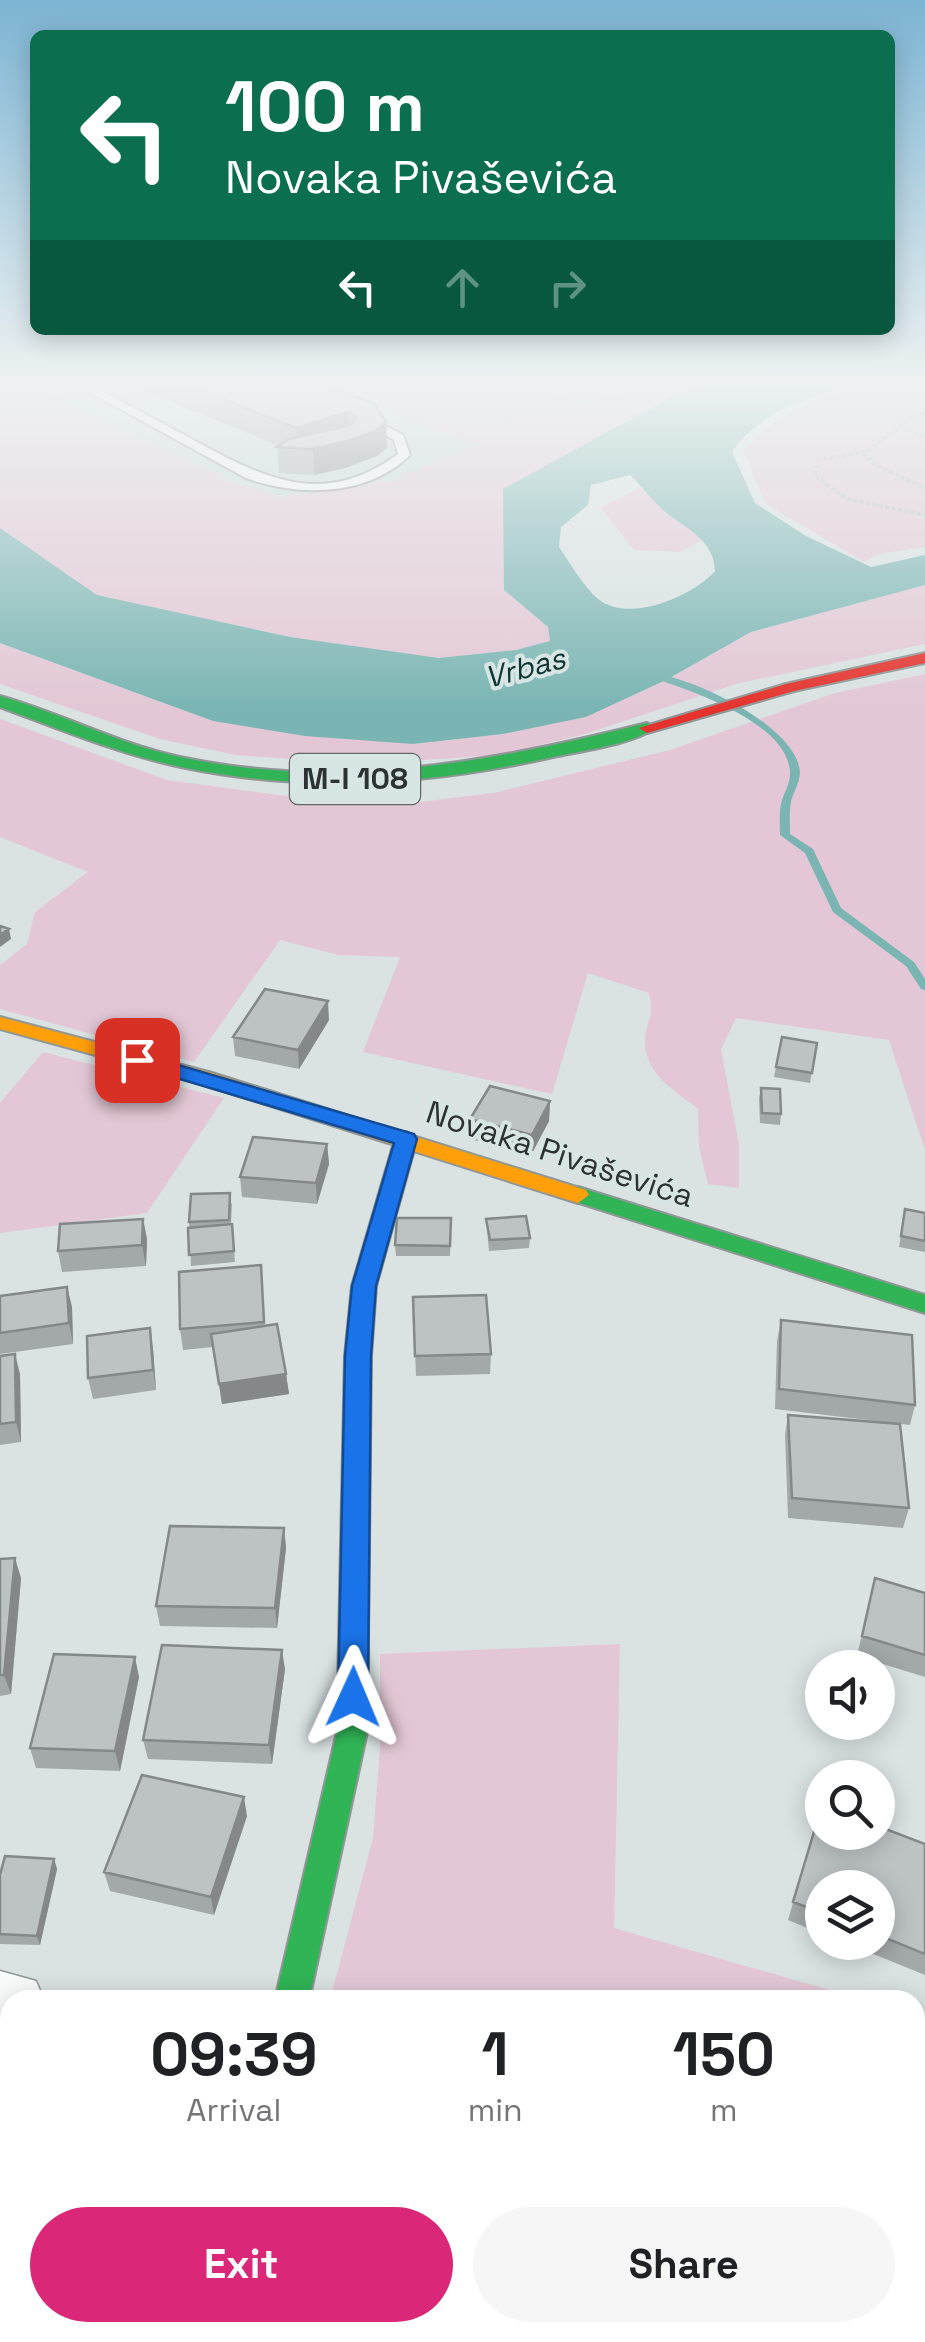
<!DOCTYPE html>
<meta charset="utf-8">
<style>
:root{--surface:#fff;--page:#f6f6f6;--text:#202124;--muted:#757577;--accent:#db2777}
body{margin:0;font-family:"Space Grotesk",sans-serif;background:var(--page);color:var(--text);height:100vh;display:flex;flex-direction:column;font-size:38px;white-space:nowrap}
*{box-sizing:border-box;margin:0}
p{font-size:32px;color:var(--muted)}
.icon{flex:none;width:55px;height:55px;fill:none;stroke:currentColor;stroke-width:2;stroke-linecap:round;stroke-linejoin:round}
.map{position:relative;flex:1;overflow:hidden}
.drawer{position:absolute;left:0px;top:1990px;width:925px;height:352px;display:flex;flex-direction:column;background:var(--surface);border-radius:30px 30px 0 0;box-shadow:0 5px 25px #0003}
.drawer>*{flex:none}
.guide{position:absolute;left:30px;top:30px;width:865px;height:305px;border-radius:15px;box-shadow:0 5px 25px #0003;background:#0b6e4f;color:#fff;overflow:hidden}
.controls{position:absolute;left:805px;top:1650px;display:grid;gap:20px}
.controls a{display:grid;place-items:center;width:90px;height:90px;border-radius:50%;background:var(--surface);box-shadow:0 5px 25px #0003;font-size:50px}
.pin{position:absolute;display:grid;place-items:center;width:85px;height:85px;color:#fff;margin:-42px;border-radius:20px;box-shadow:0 5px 15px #0006}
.me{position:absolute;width:110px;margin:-55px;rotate:1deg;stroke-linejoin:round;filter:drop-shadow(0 0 8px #0008)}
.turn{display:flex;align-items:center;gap:35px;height:210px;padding:0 30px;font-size:45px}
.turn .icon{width:130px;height:130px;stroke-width:2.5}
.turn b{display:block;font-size:70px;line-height:85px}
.lanes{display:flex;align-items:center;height:95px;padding:0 30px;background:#0003;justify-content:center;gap:50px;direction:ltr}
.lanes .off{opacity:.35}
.eta{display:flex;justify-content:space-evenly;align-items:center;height:170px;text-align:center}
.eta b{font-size:60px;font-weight:800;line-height:70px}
.primary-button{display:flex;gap:20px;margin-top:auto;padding:20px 30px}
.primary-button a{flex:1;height:115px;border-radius:60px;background:var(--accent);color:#fff;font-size:40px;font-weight:800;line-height:115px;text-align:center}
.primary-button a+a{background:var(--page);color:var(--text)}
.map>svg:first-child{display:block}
.built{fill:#c8d8d7}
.green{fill:#e3c7d6}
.water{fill:#7ab5b3;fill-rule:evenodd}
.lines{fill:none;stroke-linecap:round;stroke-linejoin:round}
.stream{fill:#7ab5b3;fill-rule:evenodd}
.lane-casing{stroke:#909796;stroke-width:4}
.street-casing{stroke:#909796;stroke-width:3}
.fast-casing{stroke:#909796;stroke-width:4}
.slow-casing{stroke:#909796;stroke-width:4}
.jam-casing{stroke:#909796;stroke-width:4}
.path{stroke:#bdc0c0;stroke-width:4;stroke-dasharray:4 2.5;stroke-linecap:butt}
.lane{fill:#f9fbfb;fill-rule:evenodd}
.street{fill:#f9fbfb;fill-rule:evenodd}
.fast{fill:#30b455;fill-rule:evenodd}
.slow{fill:#ff9f0a;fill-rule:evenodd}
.jam{fill:#e5322d;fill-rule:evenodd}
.wall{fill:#a3a8a8}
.shaded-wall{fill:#848888}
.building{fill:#bdc3c3;stroke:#848888;stroke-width:2.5}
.route{fill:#1a73e8;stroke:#114b97;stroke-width:2.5}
.labels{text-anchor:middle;stroke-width:8;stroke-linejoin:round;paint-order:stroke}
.far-water-label{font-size:30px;font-style:italic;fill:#0d3534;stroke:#d7e6e5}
.shield{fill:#d7e6e5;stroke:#5f6867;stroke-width:2.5}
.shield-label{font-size:30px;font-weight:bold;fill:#2c3231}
.street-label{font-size:32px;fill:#2c3231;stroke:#d7e6e5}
</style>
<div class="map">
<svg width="925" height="2342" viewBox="0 0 925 2342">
<rect width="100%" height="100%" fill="#dae2e2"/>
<path class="built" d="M25,382H305L478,445L394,480L281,497L230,481Z
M511,382H648L592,405Z"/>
<path class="green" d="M0,382H25L230,481L281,497L394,480L476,445L305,382H511L591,405L648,382H699L504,489V590L548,627L550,641L516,650L439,658L290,637L97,595L0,528Z
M875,382H925V547L879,554L864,562L766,504L743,451C777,410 825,395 875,382Z
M642,487L703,540L680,552L634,550L600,507Z
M925,585V644L736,684L585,734L498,755L425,760L345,763L236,755L160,739L0,684V643L213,721L413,744L503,734L586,717L666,680L751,632Z
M925,674V1150L889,1040L736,1018L721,1049L739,1145V1188L708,1184L699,1147L698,1109C675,1091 644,1074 645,1040C646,1018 655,1020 649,993L588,973L552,1094L363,1052L400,957L338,955L280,940L194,1062L0,1009V965L27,944L35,912L88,872L0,837V719L167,780L339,803L420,802L494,793L670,750L835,693Z
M43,1052L224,1098L147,1213L0,1233V1103Z
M620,1644L614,1928L864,2000H330L373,1838L380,1748V1654Z
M915,2015L925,2017V2342H706L678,2333L915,2332Z"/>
<path class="water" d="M699,382H860C812,396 762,409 732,452L755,503L806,536L871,567L925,555V585L751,632L666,680L586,717L503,734L413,744L305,736L213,721L0,643V528L97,595L290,637L439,658L516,650L550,641L548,627L504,590L503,489ZM630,475C642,486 652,500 664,511C686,529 714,539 715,571C693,596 629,624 598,599C583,586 570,563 559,547L561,527L588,505L591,485Z"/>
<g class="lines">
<path class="stream" d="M650,673C691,676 797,726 800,772C800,783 793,792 791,802C789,812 790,824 790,834L813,849L841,908L914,962L925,979V990L921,989L906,966L833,912L805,853L780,835C780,825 779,814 781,804C783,794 790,785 790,774C790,723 690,690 650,677Z"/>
<g class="lane-casing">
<path id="lane" d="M71,382H85C119,400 154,419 188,437C260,476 321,511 398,454L394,440L354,417L358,412L403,435L410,455C367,497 299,497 246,478Z"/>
</g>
<g class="street-casing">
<path id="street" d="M0,1971L36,1981L44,2000H10V2043H0Z
M160,2332H243L241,2342H157Z"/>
</g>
<g class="fast-casing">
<path id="fast" d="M0,696C61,713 118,744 180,757C339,791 492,762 647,723L655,728C634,744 580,751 553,757C431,785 304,793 181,767C119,754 59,729 0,707Z
M406,1132L417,1139L376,1286L371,1356L367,1732L309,2000H275L337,1732L345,1356L352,1286L395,1139Z
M578,1187L925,1295V1313L570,1200L567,1195Z"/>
</g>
<g class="slow-casing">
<path id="slow" d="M0,1017L212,1073L586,1190L589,1195L578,1203L198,1083L0,1029Z"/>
</g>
<g class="jam-casing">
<path id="jam" d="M925,653V663L794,691L647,733L639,728L786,684Z"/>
</g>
<path class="path" d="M925,413L904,422L868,451L819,460L814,475L847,499L925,515
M902,426L925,437
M863,453L875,465L925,488"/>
<use href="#lane" class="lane"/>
<use href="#street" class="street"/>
<use href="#fast" class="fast"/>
<use href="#slow" class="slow"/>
<use href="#jam" class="jam"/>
</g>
<path class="wall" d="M122,382H317L375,404L387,448L377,456L345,468L314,475L279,473L277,447L279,446Z
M329,1020L299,1069L235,1056L233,1037Z
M782,1037L817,1043L810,1083L774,1077Z
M761,1088L781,1114L780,1125L760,1123L759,1098Z
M550,1101L549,1121L531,1155L470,1139V1119Z
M327,1144L329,1164L317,1204L242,1197L240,1177Z
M232,1203L231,1225L232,1224L235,1262L191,1266L189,1222Z
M905,1209L925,1213V1252L899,1247Z
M451,1218L450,1256H396L395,1245Z
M143,1219L147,1239L146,1266L62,1272L58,1251Z
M486,1219L530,1238L529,1248L489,1251Z
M261,1265L265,1326L286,1374L289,1394L222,1404L213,1347L183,1350L180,1329Z
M67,1287L72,1307L73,1344L0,1354V1296Z
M413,1297L491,1354L490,1374L416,1376Z
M781,1320L915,1405L910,1425L775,1409L777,1341Z
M153,1349L156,1390L93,1399L88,1378Z
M0,1356L20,1374L21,1442L0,1445Z
M788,1415L909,1508L903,1528L788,1518L785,1435Z
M284,1528L286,1548L277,1628L160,1626L156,1606Z
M0,1559L21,1578L11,1694L0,1696Z
M875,1578L925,1593V1677L857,1656Z
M285,1669L272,1764L148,1759L143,1740Z
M139,1677L120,1771L36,1768L30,1748Z
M822,1805L925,1844V1975L844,1942H878V1888H822V1934L788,1920Z
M247,1816L214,1915L110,1891L104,1872Z
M54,1859L57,1869L40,1945L0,1944V1875Z
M0,2045L10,2047V2126L0,2124Z"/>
<path class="shaded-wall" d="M348,412L349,437L298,448L296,428Z
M386,422L387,448L377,456L345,468L314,475L313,449Z
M9,929L11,939L0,947V935Z
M328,1001L329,1020L299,1069L298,1050Z
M550,1101L549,1121L531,1155L532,1135Z
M327,1144L329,1164L317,1204L316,1183Z
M143,1219L147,1239L146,1266L142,1245Z
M67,1287L72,1307L73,1344L69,1323Z
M150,1328L153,1349L156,1390L153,1370Z
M15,1354L20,1374L21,1442L16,1422Z
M286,1374L289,1394L222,1404L219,1384Z
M284,1528L286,1548L277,1628L275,1608Z
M15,1558L21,1578L11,1694L4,1675Z
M282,1650L285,1669L272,1764L269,1745Z
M135,1657L139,1677L120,1771L115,1751Z
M244,1797L247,1816L214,1915L211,1897Z
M54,1859L57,1869L40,1945L37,1936Z"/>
<path class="building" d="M180,382H317L375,404L386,422L376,431L344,442L313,449L277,447L289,439L351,425L357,417L348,412L296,428Z
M0,926L9,929L0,935Z
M265,989L328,1001L298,1050L233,1037Z
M782,1037L817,1043L812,1073L776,1067Z
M490,1086L550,1101L532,1135L470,1119Z
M761,1088L780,1089L781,1114L762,1113Z
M253,1137L327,1144L316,1183L240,1177Z
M230,1193L229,1220L189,1222L191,1194Z
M905,1209L925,1213V1241L901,1236Z
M526,1216L530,1238L490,1240L486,1219Z
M397,1218H451L450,1246L395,1245Z
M143,1219L142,1245L58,1251L60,1224Z
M232,1224L234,1251L189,1255L188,1228Z
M261,1265L264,1322L180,1329L179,1272Z
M67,1287L69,1323L0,1333V1296Z
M486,1295L491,1354L415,1356L413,1297Z
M781,1320L912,1335L915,1405L779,1389Z
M277,1324L286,1374L219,1384L211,1334Z
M150,1328L153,1370L88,1378L87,1336Z
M15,1354L16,1422L0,1424V1356Z
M788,1415L900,1424L909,1508L792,1498Z
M170,1526L284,1528L275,1608L156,1606Z
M15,1558L4,1675H0V1559Z
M875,1578L925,1593V1655L862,1636Z
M162,1645L282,1650L269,1745L143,1740Z
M54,1654L135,1657L115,1751L30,1748Z
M142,1775L244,1797L211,1897L104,1872Z
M822,1805V1832H878V1826L925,1844V1954L878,1935V1888H822V1913L793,1902Z
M5,1856L54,1859L37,1936L0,1934V1875Z
M0,2045L10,2047V2118L0,2116Z"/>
<linearGradient id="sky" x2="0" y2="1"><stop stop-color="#7cb4d3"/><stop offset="0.54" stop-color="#eef2f2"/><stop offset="1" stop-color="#eef2f2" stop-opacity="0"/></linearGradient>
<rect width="925" height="710" fill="url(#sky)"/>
<path class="route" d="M137,1053L414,1134L417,1139L376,1286L371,1356L368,1697L363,1706L353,1710L342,1706L338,1697L345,1356L352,1286L394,1143L130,1064V1055Z"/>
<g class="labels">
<g class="far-water-label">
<text transform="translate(525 668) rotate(-15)" y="10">Vrbas</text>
</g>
<rect class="shield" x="290" y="754" width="130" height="50" rx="8"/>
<g class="shield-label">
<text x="355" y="789">M-I 108</text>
</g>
<g class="street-label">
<text transform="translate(560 1154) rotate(18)" y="11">Novaka Pivaševića</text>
</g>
</g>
</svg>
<div class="controls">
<a><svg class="icon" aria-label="sound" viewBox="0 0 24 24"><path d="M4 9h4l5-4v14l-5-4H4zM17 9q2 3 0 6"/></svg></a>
<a><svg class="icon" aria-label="search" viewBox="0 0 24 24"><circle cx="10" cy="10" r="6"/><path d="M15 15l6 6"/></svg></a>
<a><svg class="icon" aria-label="layers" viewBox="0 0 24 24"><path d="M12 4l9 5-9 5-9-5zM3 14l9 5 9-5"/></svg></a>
</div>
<div class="pin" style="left:137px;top:1060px;background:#d93025"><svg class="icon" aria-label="arrive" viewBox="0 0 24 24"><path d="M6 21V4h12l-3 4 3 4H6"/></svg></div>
<svg class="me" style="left:353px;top:1697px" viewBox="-20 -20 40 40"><path d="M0-17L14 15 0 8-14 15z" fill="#1a73e8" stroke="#fff" stroke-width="4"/></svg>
<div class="guide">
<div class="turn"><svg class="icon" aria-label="left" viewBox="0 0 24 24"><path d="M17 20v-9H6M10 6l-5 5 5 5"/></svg><div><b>100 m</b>Novaka Pivaševića</div></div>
<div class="lanes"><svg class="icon" aria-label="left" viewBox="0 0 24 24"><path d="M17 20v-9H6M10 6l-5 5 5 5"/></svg><svg class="icon off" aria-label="ahead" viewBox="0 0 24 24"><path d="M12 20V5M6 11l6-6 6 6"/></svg><svg class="icon off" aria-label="right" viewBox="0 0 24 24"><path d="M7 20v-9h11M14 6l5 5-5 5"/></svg></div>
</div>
<section class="drawer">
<div class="eta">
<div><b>09:39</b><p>Arrival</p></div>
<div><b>1</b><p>min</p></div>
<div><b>150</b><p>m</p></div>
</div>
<div class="primary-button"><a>Exit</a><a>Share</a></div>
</section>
</div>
